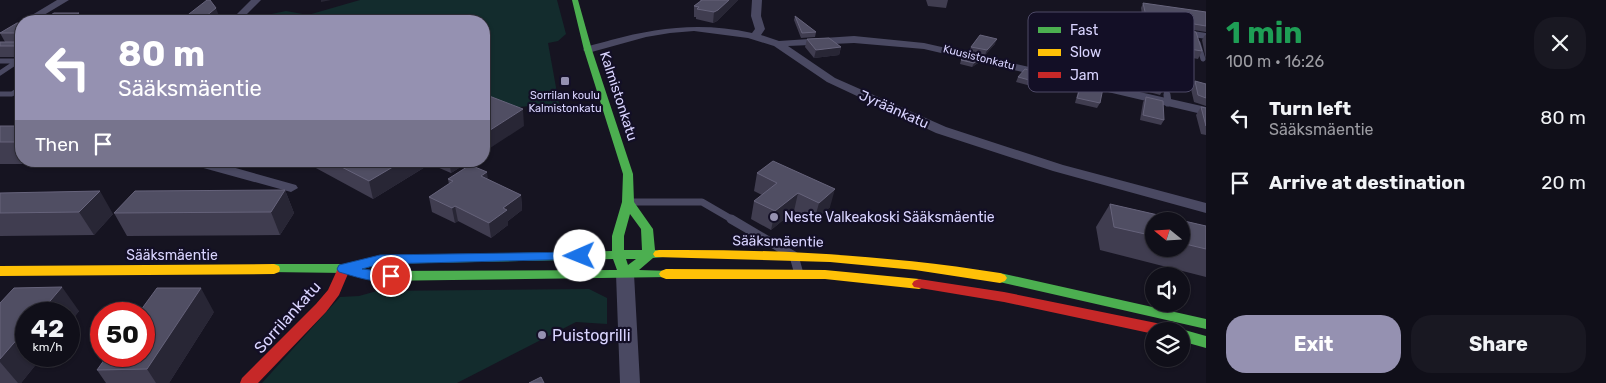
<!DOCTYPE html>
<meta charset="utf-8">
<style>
:root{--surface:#100f19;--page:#191822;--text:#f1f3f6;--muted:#9c9ca2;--line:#302f38;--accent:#9591b1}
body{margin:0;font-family:Rubik,sans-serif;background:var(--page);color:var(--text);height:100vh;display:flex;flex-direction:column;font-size:19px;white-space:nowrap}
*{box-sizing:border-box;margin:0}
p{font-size:16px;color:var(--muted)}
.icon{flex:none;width:28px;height:28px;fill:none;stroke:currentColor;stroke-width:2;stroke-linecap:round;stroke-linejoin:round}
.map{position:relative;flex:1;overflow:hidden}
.side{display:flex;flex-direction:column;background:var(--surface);width:400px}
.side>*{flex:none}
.guide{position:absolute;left:15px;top:15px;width:475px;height:152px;border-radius:20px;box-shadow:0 1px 4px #0004,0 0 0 1px var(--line);background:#9591b1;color:#fff;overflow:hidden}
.needle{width:32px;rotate:288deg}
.fabs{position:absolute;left:1145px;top:212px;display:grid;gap:10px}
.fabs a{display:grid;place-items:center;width:45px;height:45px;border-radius:50%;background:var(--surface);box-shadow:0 1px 4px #0004,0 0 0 1px var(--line);font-size:25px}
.speed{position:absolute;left:15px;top:302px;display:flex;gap:10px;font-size:25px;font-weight:700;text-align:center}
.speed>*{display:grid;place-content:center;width:65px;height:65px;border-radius:50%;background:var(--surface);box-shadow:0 1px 4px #0004,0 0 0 1px var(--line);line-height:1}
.speed small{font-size:12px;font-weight:400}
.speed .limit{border:8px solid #d22;background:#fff;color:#111}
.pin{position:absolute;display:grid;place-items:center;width:42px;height:42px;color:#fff;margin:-21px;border:2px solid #fff;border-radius:50%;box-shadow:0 1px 5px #0007}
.me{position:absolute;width:55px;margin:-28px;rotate:269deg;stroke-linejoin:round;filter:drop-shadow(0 0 4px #0008)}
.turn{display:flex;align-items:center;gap:18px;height:105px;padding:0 20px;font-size:22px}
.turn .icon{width:65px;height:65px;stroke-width:2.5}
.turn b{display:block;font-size:35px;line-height:42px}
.then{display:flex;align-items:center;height:48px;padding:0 20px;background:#0003;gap:10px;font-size:19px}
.round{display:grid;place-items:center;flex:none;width:52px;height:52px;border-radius:20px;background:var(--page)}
.overview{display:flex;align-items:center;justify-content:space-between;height:85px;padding:0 20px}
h1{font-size:30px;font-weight:700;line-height:38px;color:#1e9e55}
.cta{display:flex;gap:10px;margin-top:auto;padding:10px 20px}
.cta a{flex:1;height:58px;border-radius:20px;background:var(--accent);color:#fff;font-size:20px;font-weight:700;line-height:58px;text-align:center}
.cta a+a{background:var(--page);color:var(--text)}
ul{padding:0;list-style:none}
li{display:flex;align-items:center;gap:15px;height:65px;padding:0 20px}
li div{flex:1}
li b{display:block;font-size:19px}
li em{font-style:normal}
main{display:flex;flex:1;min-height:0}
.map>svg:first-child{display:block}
.green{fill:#132c2d}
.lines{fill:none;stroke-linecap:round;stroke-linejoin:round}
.lane-far2{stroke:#4a4962;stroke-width:5}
.lane-far1{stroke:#4a4962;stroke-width:7}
.lane{stroke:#4a4962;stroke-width:9}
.street{fill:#4a4962;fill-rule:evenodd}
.fast{fill:#4caf50;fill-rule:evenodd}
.slow{fill:#ffc107;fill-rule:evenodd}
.jam{fill:#c62828;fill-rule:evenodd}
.wall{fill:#403d50;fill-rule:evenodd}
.shaded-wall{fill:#282635}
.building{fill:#504e63;stroke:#66637b}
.route{fill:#1a73e8;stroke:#114b97}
.poi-dot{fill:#9591b1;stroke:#130f26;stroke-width:2}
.labels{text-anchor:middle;stroke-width:4.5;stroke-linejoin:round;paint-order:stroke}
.far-street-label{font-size:11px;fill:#d9d4ff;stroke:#130f26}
.far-poi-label{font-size:11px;fill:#d9d4ff;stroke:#130f26}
.street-label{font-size:14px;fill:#d9d4ff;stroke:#130f26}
.poi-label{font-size:14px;fill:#d9d4ff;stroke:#130f26;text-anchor:start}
.near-street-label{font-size:16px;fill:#d9d4ff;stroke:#130f26}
.near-poi-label{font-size:16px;fill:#d9d4ff;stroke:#130f26;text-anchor:start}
.key{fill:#130f26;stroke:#4e4a67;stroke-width:1}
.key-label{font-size:14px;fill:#d9d4ff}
</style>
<main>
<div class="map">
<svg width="1206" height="383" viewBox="0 0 1206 383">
<rect width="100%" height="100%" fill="#161421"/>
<path class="green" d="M360,0H557L566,34L558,41L548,43L559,104L503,108L484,102V21H253L257,17L286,11L308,15Z
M589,289L607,298V324L576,322L457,383H262L340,297L359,296L377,291Z"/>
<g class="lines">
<path class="lane-far2" d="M1155,34L1157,49
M1198,43L1203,59
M1111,45L1116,22
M0,61H18
M1164,72L1167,96
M0,73L18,61
M1121,92L1122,75
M0,94H12L21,88"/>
<path class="lane-far1" d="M1167,95L1168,103
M630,202H702L733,220"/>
<path class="lane" d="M731,219L794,256L799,274"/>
<path class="street" d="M57,0H69L34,21H22Z
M251,0H261L240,21H230Z
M752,0H762L761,16L765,29L761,35L779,41L854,36L924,43L1206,107V115L924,49L854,43L788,46L835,78L946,127L1063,165L1206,203V213L1053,171L936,133L827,82L774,46L748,38L694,31L670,33L646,37L588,53L583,50C589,44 603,43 611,40C659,27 703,22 752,33L755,29L751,16Z
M1094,16L1206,33V39L1091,21L1089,19Z
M187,161H211L296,185L298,188L291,192L189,164Z
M625,268L631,270L634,274L640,383H620L616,274L619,270Z"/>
<path class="fast" d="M572,0H578L592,50L633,174L634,202L653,229L655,250L663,251L665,254L663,257L653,258L639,270L671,271L673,274L671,277L375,281L345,273L269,272L268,269L269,266L274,264H344L380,256L612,251V236L622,202L623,174L584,50ZM630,214L641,229L642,250H624V236ZM613,259L617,270L375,271L363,269L380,264ZM626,259H636L628,265Z
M1000,273L1206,319V329L995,281L993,278L995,275Z
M1181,329L1206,336V348L1181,341V331H1176Z"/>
<path class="slow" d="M659,250C774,249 887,255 1000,273L1005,275L1007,278L1005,281L1000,283L915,270L830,262L655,257L653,254L655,251Z
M274,264L279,266L280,269L279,272L274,274L0,276V266Z
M666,269L825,270L919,279L924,281L926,284L924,287L919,289L825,279H666L661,277L659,274L661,271Z"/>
<path class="jam" d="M344,264L349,266L350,269L339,295L326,312L258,383H240L242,378L316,304L328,290L339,266Z
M919,279L1004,292L1166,325L1171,327L1173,331H1154V334L1004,302L914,287L912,284L914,281Z"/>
</g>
<path class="wall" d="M700,0H738L717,21L713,23L696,19V17H694V6L700,2Z
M926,0H948L946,8L928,6Z
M1143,3L1206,12V32L1143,22L1141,8Z
M795,16L816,32L815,37L801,38L794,20Z
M1124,21L1157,43L1153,50L1118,43L1120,28Z
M21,23V57H0V42H5L0,33Z
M1163,27L1202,51L1198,59L1160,52L1159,34Z
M1205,35H1206V60L1202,40Z
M1062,38L1058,47L1043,68L1030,65L1033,56Z
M807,39L841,47L839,55L814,58L805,47Z
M995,44L985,55L969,51L971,47Z
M979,59L978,63L972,67L960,64L961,60Z
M1088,60L1108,73L1103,82L1082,77L1084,69Z
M1150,76L1163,90L1160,95L1145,91L1147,81Z
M1018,77H1037L1031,86L1016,82Z
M1195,81L1206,84V106L1194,102L1191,89Z
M1082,82L1100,103L1097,108L1075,103L1079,87Z
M1146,97L1164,120L1161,125L1140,120L1143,102Z
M1201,107L1206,108V135L1201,134L1196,115Z
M0,126H21V161H53L50,164H0Z
M303,161H470L451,173L430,164L373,199Z
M757,173L830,207L814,221L794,211L771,230L751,219L754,201L762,195L754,191Z
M448,179L488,180L521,195L522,210L508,221V225L491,238L458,221L455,223L432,212L429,197L449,184Z
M285,190L294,213L280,235L127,236L114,213Z
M0,193L113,214L94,235L0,236Z
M1110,204L1206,226V277L1100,250L1096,227ZM1154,221H1181V249H1154Z
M0,303L79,311L21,383H0Z
M214,312L169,383H106L97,370Z"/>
<path class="shaded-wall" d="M321,0H331L321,2Z
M729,0H738L717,21L713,23L714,12Z
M216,8L219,16L213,21H200Z
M79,13L83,21H66Z
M1062,38L1058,47L1043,68L1047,59Z
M997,39L995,44L985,55L987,50Z
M841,47L839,55L814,58L816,50Z
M979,59L978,63L972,67L974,63Z
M523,109L524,126L484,152V134Z
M403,161H430V164L373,199L369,181Z
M449,161H470L451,173Z
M487,172L489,187L481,176Z
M835,189L830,207L814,221L819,203Z
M285,190L294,213L280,235L271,212Z
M100,191L113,214L94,235L79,212Z
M798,193L794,211L771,230L775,211Z
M521,195L522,210L508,221V225L491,238L489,223L503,208Z
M455,206L458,221L455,223L452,208Z
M62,287L79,311L69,324V314H39Z
M201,288L214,312L169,383H156L147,369Z
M26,329V356H43L21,383H18L0,362V359Z"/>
<path class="building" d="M207,0H210L216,8L200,21H180Z
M702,0H729L718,10L714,12L697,9L699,7L694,6Z
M1143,3L1206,12V26L1146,16Z
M54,13H79L66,21H41Z
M795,16L816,32L802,33Z
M17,23H21V46H0V42H16L17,33H0Z
M1163,27L1196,32L1202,51L1164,45Z
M980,35L997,39L987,50L971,47Z
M829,38L841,47L816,50L807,39Z
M965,55L979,59L974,63L961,60Z
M1025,69L1039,73L1033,81L1018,77Z
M1195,81L1206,84V98L1198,95Z
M1082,82L1103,88L1100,103L1077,98Z
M484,94L523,109L484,134Z
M1146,97L1163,101L1164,120L1143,115Z
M1201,107L1206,108V126Z
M0,126H21V142H0Z
M330,161H403L369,181Z
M773,161L835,189L819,203L798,193L775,211L754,201L777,183L757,173Z
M470,165L487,172L481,176L521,195L503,208L507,210L489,223L455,206L452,208L429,197L453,181L448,179Z
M285,190L271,212L114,213L135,191Z
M100,191L79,212L0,213V193Z
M1110,204L1206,226V249L1181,243V221H1154V236L1114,227Z
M62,287L39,314H26V329L0,359V303L14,288Z
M157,288H201L147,369L97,370L107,356H144V314H138Z
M541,377L544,383H529Z"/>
<path class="route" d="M580,252L585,253L587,256L585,259L380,264L362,269L396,273L398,276L396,279C378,285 357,277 339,272L337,269L339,265L380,255Z"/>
<g class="poi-dot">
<rect x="560" y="76" width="10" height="10" rx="2.5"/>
<circle cx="774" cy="217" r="5"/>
<circle cx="542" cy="335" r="5"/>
</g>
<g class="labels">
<g class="far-street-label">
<text transform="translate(979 57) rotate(14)" y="4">Kuusistonkatu</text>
</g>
<g class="far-poi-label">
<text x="565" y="99">Sorrilan koulu<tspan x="565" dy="13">Kalmistonkatu</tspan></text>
</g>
<g class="street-label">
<text transform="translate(619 96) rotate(72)" y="5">Kalmistonkatu</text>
<text transform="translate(894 109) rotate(24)" y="5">Jyräänkatu</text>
<text transform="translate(778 241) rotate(1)" y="5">Sääksmäentie</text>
<text x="172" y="260">Sääksmäentie</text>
</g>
<g class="poi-label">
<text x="784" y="222">Neste Valkeakoski Sääksmäentie</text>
</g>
<g class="near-street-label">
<text transform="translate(287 317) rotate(-48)" y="6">Sorrilankatu</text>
</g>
<g class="near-poi-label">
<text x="552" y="341">Puistogrilli</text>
</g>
</g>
<rect x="1028" y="12" width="166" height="80" rx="8" class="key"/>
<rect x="1038" y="27" width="23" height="6" fill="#4caf50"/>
<rect x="1038" y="49" width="23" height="7" fill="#ffc107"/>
<rect x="1038" y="72" width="23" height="6" fill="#c62828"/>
<g class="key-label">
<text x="1070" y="35">Fast</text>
<text x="1070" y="57">Slow</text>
<text x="1070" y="80">Jam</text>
</g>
</svg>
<div class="fabs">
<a><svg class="needle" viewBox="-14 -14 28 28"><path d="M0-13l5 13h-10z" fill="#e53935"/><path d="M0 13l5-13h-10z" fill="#9c9ca2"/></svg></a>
<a><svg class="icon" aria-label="sound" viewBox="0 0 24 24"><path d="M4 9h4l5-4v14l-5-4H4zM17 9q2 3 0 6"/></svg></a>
<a><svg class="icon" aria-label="layers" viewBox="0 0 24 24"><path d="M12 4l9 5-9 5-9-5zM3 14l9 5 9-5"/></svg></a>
</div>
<div class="speed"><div>42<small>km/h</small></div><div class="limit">50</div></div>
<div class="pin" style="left:391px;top:276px;background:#d93025"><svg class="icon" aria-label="arrive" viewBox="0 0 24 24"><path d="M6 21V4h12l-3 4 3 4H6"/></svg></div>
<svg class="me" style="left:580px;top:256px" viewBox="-20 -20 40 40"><circle r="19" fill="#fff"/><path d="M0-13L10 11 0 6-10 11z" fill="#1a73e8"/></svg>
<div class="guide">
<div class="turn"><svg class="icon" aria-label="left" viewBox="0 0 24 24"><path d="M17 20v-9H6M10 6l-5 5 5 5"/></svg><div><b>80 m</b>Sääksmäentie</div></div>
<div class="then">Then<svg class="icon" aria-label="arrive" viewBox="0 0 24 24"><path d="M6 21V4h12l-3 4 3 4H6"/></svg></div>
</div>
</div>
<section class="side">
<div class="overview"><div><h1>1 min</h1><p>100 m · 16:26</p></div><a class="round"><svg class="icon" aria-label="close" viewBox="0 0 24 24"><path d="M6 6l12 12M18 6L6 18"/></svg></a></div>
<ul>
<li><svg class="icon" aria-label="left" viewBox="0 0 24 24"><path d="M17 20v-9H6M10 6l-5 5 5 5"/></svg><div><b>Turn left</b><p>Sääksmäentie</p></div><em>80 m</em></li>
<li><svg class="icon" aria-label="arrive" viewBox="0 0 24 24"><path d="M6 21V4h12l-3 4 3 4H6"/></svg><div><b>Arrive at destination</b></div><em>20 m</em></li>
</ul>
<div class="cta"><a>Exit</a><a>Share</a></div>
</section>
</main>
